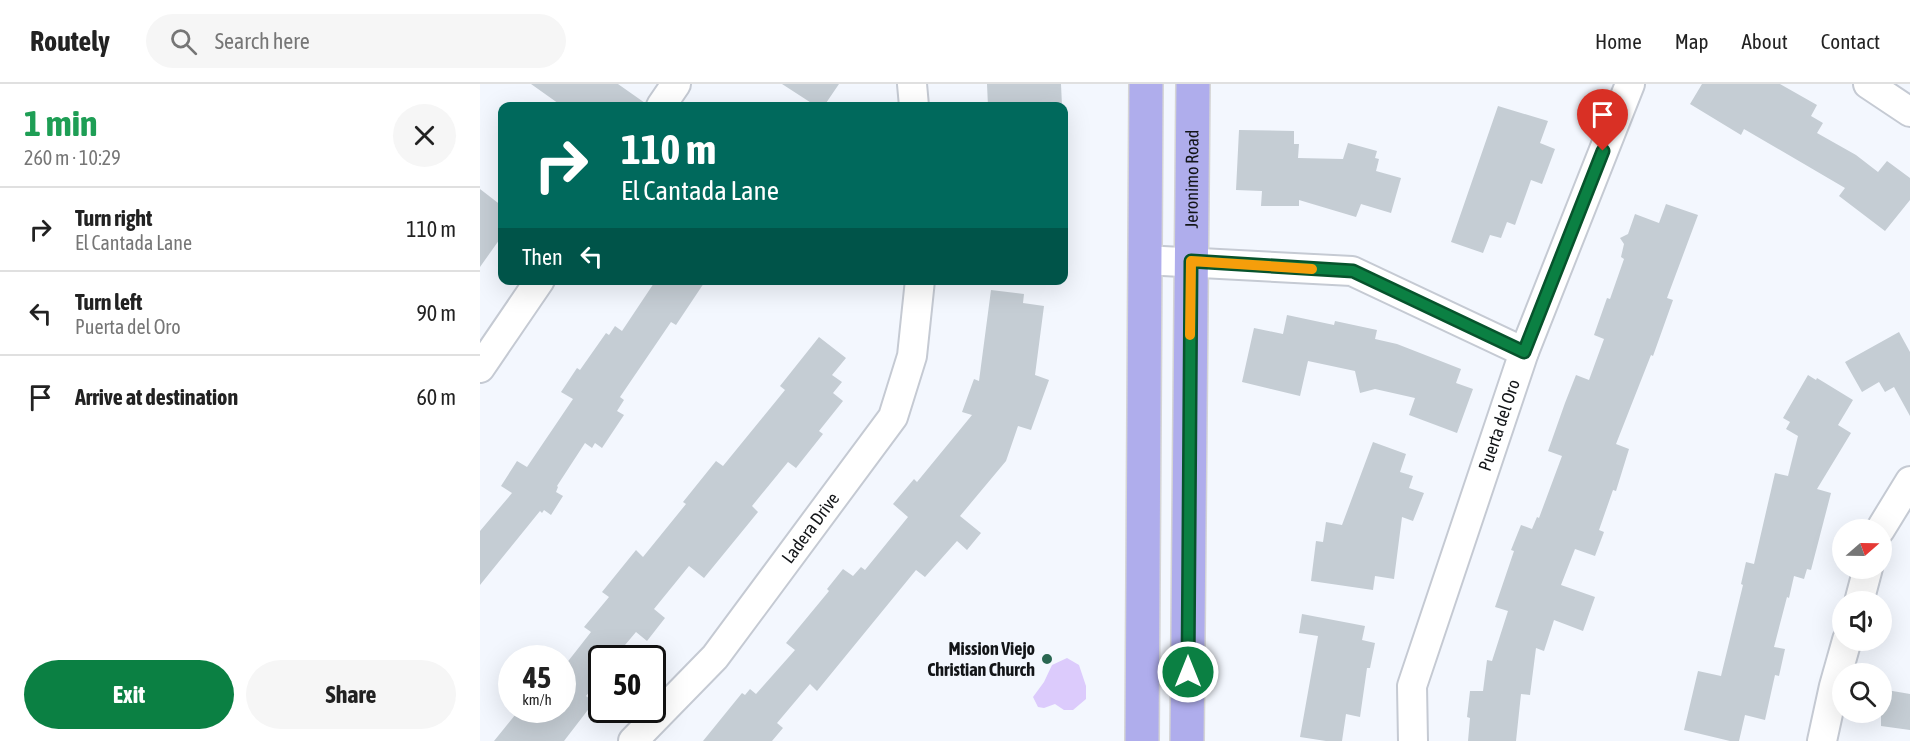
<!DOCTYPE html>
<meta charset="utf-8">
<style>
:root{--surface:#fff;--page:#f6f6f6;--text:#222;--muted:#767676;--line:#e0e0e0;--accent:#0b8043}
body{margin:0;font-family:"Asap Condensed",sans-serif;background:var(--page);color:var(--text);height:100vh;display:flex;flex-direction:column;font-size:22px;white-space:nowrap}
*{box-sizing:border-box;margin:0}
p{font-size:20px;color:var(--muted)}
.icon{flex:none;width:33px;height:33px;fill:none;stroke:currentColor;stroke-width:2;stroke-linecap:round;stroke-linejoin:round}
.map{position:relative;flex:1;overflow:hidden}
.panel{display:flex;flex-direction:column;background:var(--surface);width:480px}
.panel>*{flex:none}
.banner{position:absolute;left:18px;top:18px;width:570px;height:183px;border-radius:12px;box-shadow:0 6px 24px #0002;background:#00695c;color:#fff;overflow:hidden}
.needle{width:39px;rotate:70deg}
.fabs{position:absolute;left:1352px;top:435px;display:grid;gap:12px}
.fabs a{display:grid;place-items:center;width:60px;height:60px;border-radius:50%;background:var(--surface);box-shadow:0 6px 24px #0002;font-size:30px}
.speed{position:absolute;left:18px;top:561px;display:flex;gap:12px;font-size:30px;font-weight:700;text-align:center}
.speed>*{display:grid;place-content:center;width:78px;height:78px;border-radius:50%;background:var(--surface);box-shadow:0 6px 24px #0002;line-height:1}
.speed small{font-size:15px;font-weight:400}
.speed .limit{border:3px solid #111;border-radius:9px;background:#fff;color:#111}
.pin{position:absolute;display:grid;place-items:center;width:51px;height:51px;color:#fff;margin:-62px -26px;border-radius:50% 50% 50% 0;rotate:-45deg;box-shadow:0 0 6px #0007}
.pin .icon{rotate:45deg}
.me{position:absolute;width:66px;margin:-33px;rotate:0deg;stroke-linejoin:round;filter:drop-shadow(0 0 4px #0008)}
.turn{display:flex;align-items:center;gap:21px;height:126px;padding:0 24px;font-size:27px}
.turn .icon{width:78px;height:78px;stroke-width:2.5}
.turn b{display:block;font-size:42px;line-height:51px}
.then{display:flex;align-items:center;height:57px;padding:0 24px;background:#0003;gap:12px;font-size:22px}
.round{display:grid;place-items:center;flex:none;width:63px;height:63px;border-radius:32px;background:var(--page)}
.head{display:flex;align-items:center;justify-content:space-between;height:102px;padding:0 24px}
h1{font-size:36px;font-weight:700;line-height:45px;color:#1e9e55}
.action{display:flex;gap:12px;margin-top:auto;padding:12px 24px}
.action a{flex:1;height:69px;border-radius:36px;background:var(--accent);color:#fff;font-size:24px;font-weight:700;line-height:69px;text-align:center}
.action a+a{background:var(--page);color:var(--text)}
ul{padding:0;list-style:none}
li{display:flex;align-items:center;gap:18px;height:84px;padding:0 24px;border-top:2px solid var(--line)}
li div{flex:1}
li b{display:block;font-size:22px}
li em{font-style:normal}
header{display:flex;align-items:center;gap:36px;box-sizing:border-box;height:84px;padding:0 30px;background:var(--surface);border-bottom:2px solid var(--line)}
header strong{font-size:28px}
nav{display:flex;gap:33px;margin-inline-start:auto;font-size:21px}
.search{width:420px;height:54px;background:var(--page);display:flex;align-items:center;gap:15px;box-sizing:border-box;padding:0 21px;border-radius:33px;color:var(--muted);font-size:22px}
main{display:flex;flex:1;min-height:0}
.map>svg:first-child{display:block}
.green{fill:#dccbfc}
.building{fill:#c5cdd4}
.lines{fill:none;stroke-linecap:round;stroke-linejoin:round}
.minor-casing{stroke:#c5cad3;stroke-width:32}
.major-casing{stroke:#d5d5d5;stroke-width:36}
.minor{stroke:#fff;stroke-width:28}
.major{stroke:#afadec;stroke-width:33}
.route-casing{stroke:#07532c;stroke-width:15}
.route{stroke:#0b8043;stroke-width:10}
.slow{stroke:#f59e0b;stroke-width:10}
.poi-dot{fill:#296651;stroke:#f3f7fe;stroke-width:2}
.labels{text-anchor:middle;stroke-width:4.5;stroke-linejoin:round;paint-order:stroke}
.street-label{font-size:18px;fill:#131518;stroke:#f3f7fe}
.poi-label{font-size:18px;font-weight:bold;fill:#131518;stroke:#f3f7fe;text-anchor:end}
</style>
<header>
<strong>Routely</strong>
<div class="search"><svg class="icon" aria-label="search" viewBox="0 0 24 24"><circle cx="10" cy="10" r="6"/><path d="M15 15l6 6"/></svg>Search here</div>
<nav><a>Home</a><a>Map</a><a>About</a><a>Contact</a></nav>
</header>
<main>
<section class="panel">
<div class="head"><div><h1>1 min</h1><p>260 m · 10:29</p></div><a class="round"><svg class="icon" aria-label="close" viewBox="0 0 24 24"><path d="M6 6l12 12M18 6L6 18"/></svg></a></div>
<ul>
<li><svg class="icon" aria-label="right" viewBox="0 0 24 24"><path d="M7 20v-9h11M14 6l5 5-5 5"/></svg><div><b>Turn right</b><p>El Cantada Lane</p></div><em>110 m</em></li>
<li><svg class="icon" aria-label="left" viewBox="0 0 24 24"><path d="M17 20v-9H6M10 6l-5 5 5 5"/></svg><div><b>Turn left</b><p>Puerta del Oro</p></div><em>90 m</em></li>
<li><svg class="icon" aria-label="arrive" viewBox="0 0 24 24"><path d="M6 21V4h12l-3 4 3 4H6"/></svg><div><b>Arrive at destination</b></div><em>60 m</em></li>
</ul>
<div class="action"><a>Exit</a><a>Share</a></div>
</section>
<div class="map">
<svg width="1430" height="657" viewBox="0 0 1430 657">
<rect width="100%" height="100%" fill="#f3f7fe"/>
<path class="green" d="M587,574L599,581L606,602V615L593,626H584L575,620L564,624L558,623L553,613L564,598L572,581Z"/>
<path class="building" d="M51,0H138L165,19V22H82Z
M302,0H359L344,22H336Z
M507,0H581L582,22H508Z
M1222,0H1300L1337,21L1331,32L1343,39L1337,49L1376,71L1398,88L1407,77L1430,94V116L1405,147L1359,112L1365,104L1264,45L1261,51L1210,20Z
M1018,22L1068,37L1060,59L1075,65L1062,100L1051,96L1035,141L1027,138L1021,154L1010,151L1003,169L971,158Z
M759,46L814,47V60H819L818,74L863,75L868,59L897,67L895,74L899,75L896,87L921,94L911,129L881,120L876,133L819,116V122H781L782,107L756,106Z
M0,105L22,122V152L0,183Z
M1186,120L1218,131L1187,214L1193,216L1173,272L1171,271L1136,360L1149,365L1136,407L1133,406L1119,446L1124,448L1115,472L1095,465L1081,501L1115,513L1103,547L1074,536L1064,567L1056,564L1050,611L1041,610L1036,657H988L990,634L987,633L990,607H1003L1007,576L1012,577L1028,527L1015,523L1034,467L1031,466L1041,441L1052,445L1057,433L1059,434L1082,372L1068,367L1085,319L1096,291L1109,296L1124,255L1114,251L1127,214L1130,215L1144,175L1141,173L1144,160L1140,154L1148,150L1155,130L1179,139Z
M176,196H226L196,241L191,238L140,313L144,316L137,327L144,331L122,364L115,359L112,364L105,359L77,402L78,403L76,408L83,412L71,431L64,426L62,429L60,427L0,501V447L32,409L21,402L37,377L47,383L93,315L81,308L97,284L100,286L126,249L129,251L135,242L142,247Z
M511,206L544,210L543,219L564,222L555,291L569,296L551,346L538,342L526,377L480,432L501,449L487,466L477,457L445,493L436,486L337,607L330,600L297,639L303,644L292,657H223L262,609L265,611L270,605L276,610L315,566L306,559L349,507L347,505L363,485L373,492L381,483L385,486L428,433L413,420L434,395L437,398L492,331L482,328L494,295L499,297Z
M807,231L854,241L855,237L897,246L895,255L917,260L981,285L976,299L993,305L977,349L929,331L935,314L895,305L880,309L875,287L828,277L820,312L762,298L774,244L803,250Z
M1419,248L1430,268V332L1414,303L1405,308L1399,298L1382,308L1365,278Z
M339,253L366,274L352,291L362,298L353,309L363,317L339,347L343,350L316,384L308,378L272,422L278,428L224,494L209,482L174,525L185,534L167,557L156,548L134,574H122V593L106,612L114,618L84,657H14L39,626H82V585L111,548L104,543L129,513L122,508L156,466L163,473L206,420L203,418L236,377L243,382L305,306L300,302Z
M1328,291L1336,296L1337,294L1373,316L1358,341L1371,349L1337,405L1351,409L1331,486L1327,485L1324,495L1314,492L1309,514L1307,513L1294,563L1305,565L1299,592L1295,591L1285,636L1265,631L1259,657H1250L1204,646L1218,587L1241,592L1263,501L1261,500L1266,478L1274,480L1295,389L1308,392L1318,352L1306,345L1310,338L1303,334Z
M893,358L926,370L920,388L933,392L929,404L944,409L933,437L922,433L914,495L895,492L893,506L831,497L836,457L843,458L846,438L862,441Z
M822,530L885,542L882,556L895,559L890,584H887L880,633L866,630L862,657H846L820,653L838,552L819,549Z
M1401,605L1430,610V646L1401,642Z"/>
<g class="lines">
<g class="minor-casing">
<g id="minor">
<path d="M432,0L434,22"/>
<path d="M1388,0L1430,28"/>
<path d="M181,22L196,0"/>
<path d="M664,176L872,187L1044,268"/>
<path d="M0,284L60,196"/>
<path d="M1400,446L1430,397"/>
<path d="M1379,518L1388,484"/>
<path id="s1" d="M153,657L235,573L413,333L432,272L440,196"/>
<path id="s2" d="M933,657L932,602L1044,268L1150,0"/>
<path d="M1342,657L1354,602L1367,556"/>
</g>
</g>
<g class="major-casing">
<g id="major">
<path d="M662,657L666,0"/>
<path id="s3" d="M707,657L713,0"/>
</g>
</g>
<use href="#minor" class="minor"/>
<use href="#major" class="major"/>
</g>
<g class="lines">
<g class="route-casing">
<path id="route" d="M708,588L711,177L873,187L1044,268L1123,67"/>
</g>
<use href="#route" class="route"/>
<path class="slow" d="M710,251L711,177L832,185"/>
</g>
<circle class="poi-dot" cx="567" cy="575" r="6"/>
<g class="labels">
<g class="street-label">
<text dy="6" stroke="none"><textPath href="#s3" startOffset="562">Jeronimo Road</textPath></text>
<text dy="6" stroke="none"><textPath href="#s2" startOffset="330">Puerta del Oro</textPath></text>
<text dy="6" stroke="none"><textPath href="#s1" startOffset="278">Ladera Drive</textPath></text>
</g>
<g class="poi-label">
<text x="555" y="571">Mission Viejo<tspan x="555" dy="21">Christian Church</tspan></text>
</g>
</g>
</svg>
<div class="fabs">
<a><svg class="needle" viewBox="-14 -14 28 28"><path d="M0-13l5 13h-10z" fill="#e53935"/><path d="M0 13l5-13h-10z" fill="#767676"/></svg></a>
<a><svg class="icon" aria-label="sound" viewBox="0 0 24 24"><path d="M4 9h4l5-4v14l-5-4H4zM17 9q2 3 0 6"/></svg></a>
<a><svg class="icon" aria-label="search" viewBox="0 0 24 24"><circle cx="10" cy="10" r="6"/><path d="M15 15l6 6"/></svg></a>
</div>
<div class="speed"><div>45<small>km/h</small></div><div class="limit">50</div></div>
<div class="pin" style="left:1123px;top:67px;background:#d93025"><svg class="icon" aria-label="arrive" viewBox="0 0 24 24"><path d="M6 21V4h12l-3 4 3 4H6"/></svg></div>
<svg class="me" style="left:708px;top:588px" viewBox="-20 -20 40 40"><circle r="17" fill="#0b8043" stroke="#fff" stroke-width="3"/><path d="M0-11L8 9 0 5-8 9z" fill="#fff"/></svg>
<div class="banner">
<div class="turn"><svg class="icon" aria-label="right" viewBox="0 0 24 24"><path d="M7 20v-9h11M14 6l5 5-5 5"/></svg><div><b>110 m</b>El Cantada Lane</div></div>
<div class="then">Then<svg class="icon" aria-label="left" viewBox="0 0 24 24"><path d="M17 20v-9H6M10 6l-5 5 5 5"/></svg></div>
</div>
</div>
</main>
